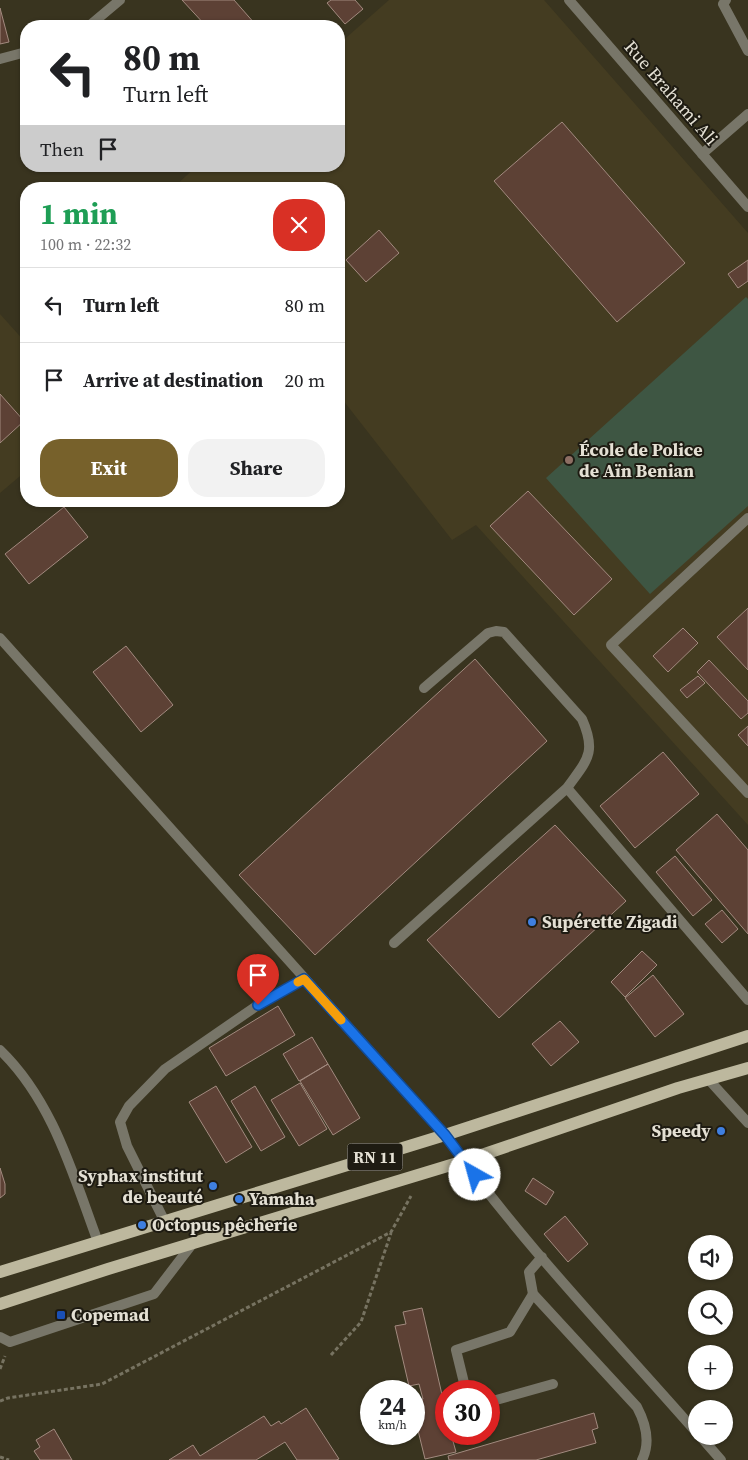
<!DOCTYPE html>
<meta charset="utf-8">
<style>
:root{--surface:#fff;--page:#f2f2f2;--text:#202124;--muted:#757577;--line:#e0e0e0;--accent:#77612b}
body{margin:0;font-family:"Source Serif 4",serif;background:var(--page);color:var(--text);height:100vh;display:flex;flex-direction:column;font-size:19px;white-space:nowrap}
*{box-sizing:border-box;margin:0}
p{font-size:16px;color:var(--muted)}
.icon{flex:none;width:28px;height:28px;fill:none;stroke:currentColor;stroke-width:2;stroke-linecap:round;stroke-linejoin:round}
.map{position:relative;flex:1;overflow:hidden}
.side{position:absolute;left:20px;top:182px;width:325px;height:325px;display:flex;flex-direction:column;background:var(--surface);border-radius:20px;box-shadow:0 1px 4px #0004}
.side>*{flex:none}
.hud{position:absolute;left:20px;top:20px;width:325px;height:152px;border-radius:20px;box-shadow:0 1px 4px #0004;background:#fff;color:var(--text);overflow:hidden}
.controls{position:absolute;left:688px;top:1235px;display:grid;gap:10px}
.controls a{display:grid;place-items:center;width:45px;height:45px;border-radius:50%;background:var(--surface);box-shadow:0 1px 4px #0004;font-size:25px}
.speed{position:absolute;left:360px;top:1380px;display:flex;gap:10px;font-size:25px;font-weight:700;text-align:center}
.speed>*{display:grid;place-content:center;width:65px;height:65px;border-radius:50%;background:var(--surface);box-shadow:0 1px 4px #0004;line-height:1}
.speed small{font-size:12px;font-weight:400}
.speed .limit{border:8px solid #d22;background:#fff;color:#111}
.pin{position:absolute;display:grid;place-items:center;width:42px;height:42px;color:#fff;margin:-51px -21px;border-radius:50% 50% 50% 0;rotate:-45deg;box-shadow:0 0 5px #0007}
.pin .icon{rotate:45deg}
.me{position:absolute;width:55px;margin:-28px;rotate:322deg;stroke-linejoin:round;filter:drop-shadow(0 0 4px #0008)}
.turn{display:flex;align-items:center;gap:18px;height:105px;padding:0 20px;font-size:22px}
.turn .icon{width:65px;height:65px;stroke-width:2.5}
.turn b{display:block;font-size:35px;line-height:42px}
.then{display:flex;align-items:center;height:48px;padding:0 20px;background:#0003;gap:10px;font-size:19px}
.round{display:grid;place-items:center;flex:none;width:52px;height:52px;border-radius:20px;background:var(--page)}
.head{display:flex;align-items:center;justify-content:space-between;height:85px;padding:0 20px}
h1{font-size:30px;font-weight:700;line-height:38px;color:#1e9e55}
.primary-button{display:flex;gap:10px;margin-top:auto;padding:10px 20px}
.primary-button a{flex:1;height:58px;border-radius:20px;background:var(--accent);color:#fff;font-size:20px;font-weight:700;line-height:58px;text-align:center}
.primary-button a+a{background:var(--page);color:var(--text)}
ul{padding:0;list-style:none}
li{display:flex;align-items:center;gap:15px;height:75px;padding:0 20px;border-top:1px solid var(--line)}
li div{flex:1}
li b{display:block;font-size:19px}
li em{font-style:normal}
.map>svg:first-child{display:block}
.built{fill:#443c21}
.green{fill:#3e5643}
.building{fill:#5d4135;stroke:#a28a7f}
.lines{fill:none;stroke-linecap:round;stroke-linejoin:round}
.path{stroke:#777361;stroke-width:3;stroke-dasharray:4 2.5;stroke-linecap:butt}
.service{stroke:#787669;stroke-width:10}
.minor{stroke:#787669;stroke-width:10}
.primary{stroke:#bdb89e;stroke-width:12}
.route-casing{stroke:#114b97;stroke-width:12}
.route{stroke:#1a73e8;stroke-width:9}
.slow{stroke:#f59e0b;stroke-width:9}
.education-dot{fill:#8d6e63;stroke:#1e1b12;stroke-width:2}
.shop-dot{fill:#3f7fe0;stroke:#1e1b12;stroke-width:2}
.transit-dot{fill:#1a4fb4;stroke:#1e1b12;stroke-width:2}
.labels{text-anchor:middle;stroke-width:4;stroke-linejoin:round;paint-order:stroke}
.shield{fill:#1e1b12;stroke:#a9a59a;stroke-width:1}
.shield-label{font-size:16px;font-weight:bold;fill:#e4e0d4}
.street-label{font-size:18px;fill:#e4e0d4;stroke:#1e1b12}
.poi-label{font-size:18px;font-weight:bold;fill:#e4e0d4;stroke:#1e1b12;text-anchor:start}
</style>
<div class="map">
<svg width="748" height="1460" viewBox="0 0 748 1460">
<rect width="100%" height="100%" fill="#39341f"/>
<path class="built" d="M389,0H544L748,233V825L476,525L452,540L339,395V189H176L174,187L197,166H339V44Z
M0,314L26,343V471L0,493Z"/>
<path class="green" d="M746,297L748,299V506L650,594L546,478Z"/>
<path class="building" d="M182,0H234L256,25L254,26H206Z
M331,0H355L363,9L345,24L327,3Z
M0,8L9,42L0,44Z
M562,122L685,263L617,322L494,181Z
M379,230L399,253L366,282L346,260Z
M748,260V281L738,288L728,274Z
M0,394L24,421L0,443Z
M528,491L612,579L574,615L490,526Z
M64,507L88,537L29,584L5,554Z
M748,608V670L717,637Z
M683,628L698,643L668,672L653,656Z
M126,646L173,705L141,732L93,672Z
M475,659L547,741L315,955L239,875Z
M709,660L748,701V713L741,719L697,672Z
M698,676L705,683L687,698L680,690Z
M748,726V746L738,735Z
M663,752L699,794L635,848L600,806Z
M717,814L748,850V934L676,850Z
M555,825L626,901L499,1018L427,940Z
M675,856L712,900L693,916L656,872Z
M722,910L738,929L722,943L705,924Z
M642,951L657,965L625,997L611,982Z
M653,975L684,1014L655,1037L625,998Z
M278,1006L295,1035L226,1076L209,1048Z
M560,1021L579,1042L551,1066L532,1044Z
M312,1037L328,1064L299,1081L283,1054Z
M328,1064L360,1118L333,1135L300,1081Z
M300,1083L327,1129L299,1146L271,1100Z
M216,1086L252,1147L226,1163L189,1102Z
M255,1086L285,1137L261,1151L231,1101Z
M0,1168L5,1184V1194L0,1198Z
M533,1178L554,1192L546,1205L525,1191Z
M565,1216L588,1244L568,1262L544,1234Z
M422,1308L446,1412V1434H451L456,1452L425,1459L414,1414V1401L423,1399L419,1384L409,1386L395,1326L406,1324L403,1312Z
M306,1408L339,1459L336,1460H297L285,1442L256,1460H169L193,1445L200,1456L264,1416L271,1426L279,1421L281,1424Z
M594,1413L598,1428L592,1430L596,1443L536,1460H449L448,1456Z
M54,1429L72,1460H40L34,1451L40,1447L36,1440Z"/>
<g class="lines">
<path class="path" d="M331,1355L361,1322L391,1233
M0,1369L5,1356
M0,1401L8,1398L102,1384L391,1232L411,1196
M0,1457L9,1460"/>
<path class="service" d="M726,0L723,4L748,51
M702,154L748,114
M748,518L611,645L748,793
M424,688L488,633L496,631L504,632L582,719C597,753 587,760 567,788L748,1000
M394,943L567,788
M709,1080L748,1123
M165,1222L127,1146L120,1122L129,1106L165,1069L258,1005L304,979
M0,1337L10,1342L154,1294L193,1243
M466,1391L456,1350L510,1332L533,1294
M489,1402L553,1384"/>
<path class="minor" d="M569,0L748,207
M89,26L120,0
M0,59L26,52
M0,638L445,1135C520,1241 611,1335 696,1432
M0,1050C53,1101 73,1175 98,1242
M542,1257L529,1272L533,1294L637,1407C646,1424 651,1442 642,1460
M700,1436L721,1460"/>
<path class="primary" d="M0,1272L445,1135L748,1036
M0,1304L108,1269L464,1161L678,1088L748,1068"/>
</g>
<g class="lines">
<g class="route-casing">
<path id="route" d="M258,1005L304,979L445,1135L475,1175"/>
</g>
<use href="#route" class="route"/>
<path class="slow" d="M298,982L304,979L341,1020"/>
</g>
<circle class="education-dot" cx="569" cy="460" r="5"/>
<g class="shop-dot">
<circle cx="532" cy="922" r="5"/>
<circle cx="721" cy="1131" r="5"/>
<circle cx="213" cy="1186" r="5"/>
<circle cx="239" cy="1199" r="5"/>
<circle cx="142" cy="1225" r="5"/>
</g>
<rect class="transit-dot" x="56" y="1310" width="10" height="10" rx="2.5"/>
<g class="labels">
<rect class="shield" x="347.5" y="1143.5" width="55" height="27" rx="4"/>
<g class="shield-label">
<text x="375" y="1163">RN 11</text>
</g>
<g class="street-label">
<text transform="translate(671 93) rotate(49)" y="6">Rue Brahami Ali</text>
</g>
<g class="poi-label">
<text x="579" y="456">École de Police<tspan x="579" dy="21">de Aïn Benian</tspan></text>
<text x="542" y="928">Supérette Zigadi</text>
<text x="711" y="1137" text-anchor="end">Speedy</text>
<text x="203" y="1182" text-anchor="end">Syphax institut<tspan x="203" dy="21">de beauté</tspan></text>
<text x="249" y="1205">Yamaha</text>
<text x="152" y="1231">Octopus pêcherie</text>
<text x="71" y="1321">Copemad</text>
</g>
</g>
</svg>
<div class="controls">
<a><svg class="icon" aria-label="sound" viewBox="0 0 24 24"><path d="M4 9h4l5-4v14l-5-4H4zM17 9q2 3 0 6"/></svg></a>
<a><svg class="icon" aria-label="search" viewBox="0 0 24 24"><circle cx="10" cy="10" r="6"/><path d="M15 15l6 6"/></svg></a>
<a>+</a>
<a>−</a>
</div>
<div class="speed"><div>24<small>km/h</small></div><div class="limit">30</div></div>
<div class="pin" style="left:258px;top:1005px;background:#d93025"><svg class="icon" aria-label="arrive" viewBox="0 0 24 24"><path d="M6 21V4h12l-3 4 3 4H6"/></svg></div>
<svg class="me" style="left:475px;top:1175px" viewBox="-20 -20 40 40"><circle r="19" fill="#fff"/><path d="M0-13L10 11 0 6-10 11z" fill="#1a73e8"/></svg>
<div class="hud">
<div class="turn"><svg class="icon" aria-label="left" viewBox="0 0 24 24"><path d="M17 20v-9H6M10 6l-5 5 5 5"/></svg><div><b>80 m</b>Turn left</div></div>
<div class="then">Then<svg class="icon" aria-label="arrive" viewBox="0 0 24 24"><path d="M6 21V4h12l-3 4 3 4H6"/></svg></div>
</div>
<section class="side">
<div class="head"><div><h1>1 min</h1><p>100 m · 22:32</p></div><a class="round" style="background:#d93025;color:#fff"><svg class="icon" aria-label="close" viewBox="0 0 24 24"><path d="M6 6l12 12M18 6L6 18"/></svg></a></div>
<ul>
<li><svg class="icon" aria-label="left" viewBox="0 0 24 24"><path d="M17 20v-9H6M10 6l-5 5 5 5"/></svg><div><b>Turn left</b></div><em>80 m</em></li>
<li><svg class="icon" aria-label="arrive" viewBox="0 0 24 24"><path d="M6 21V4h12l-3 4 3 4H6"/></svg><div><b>Arrive at destination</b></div><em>20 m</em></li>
</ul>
<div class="primary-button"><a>Exit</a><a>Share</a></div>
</section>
</div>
